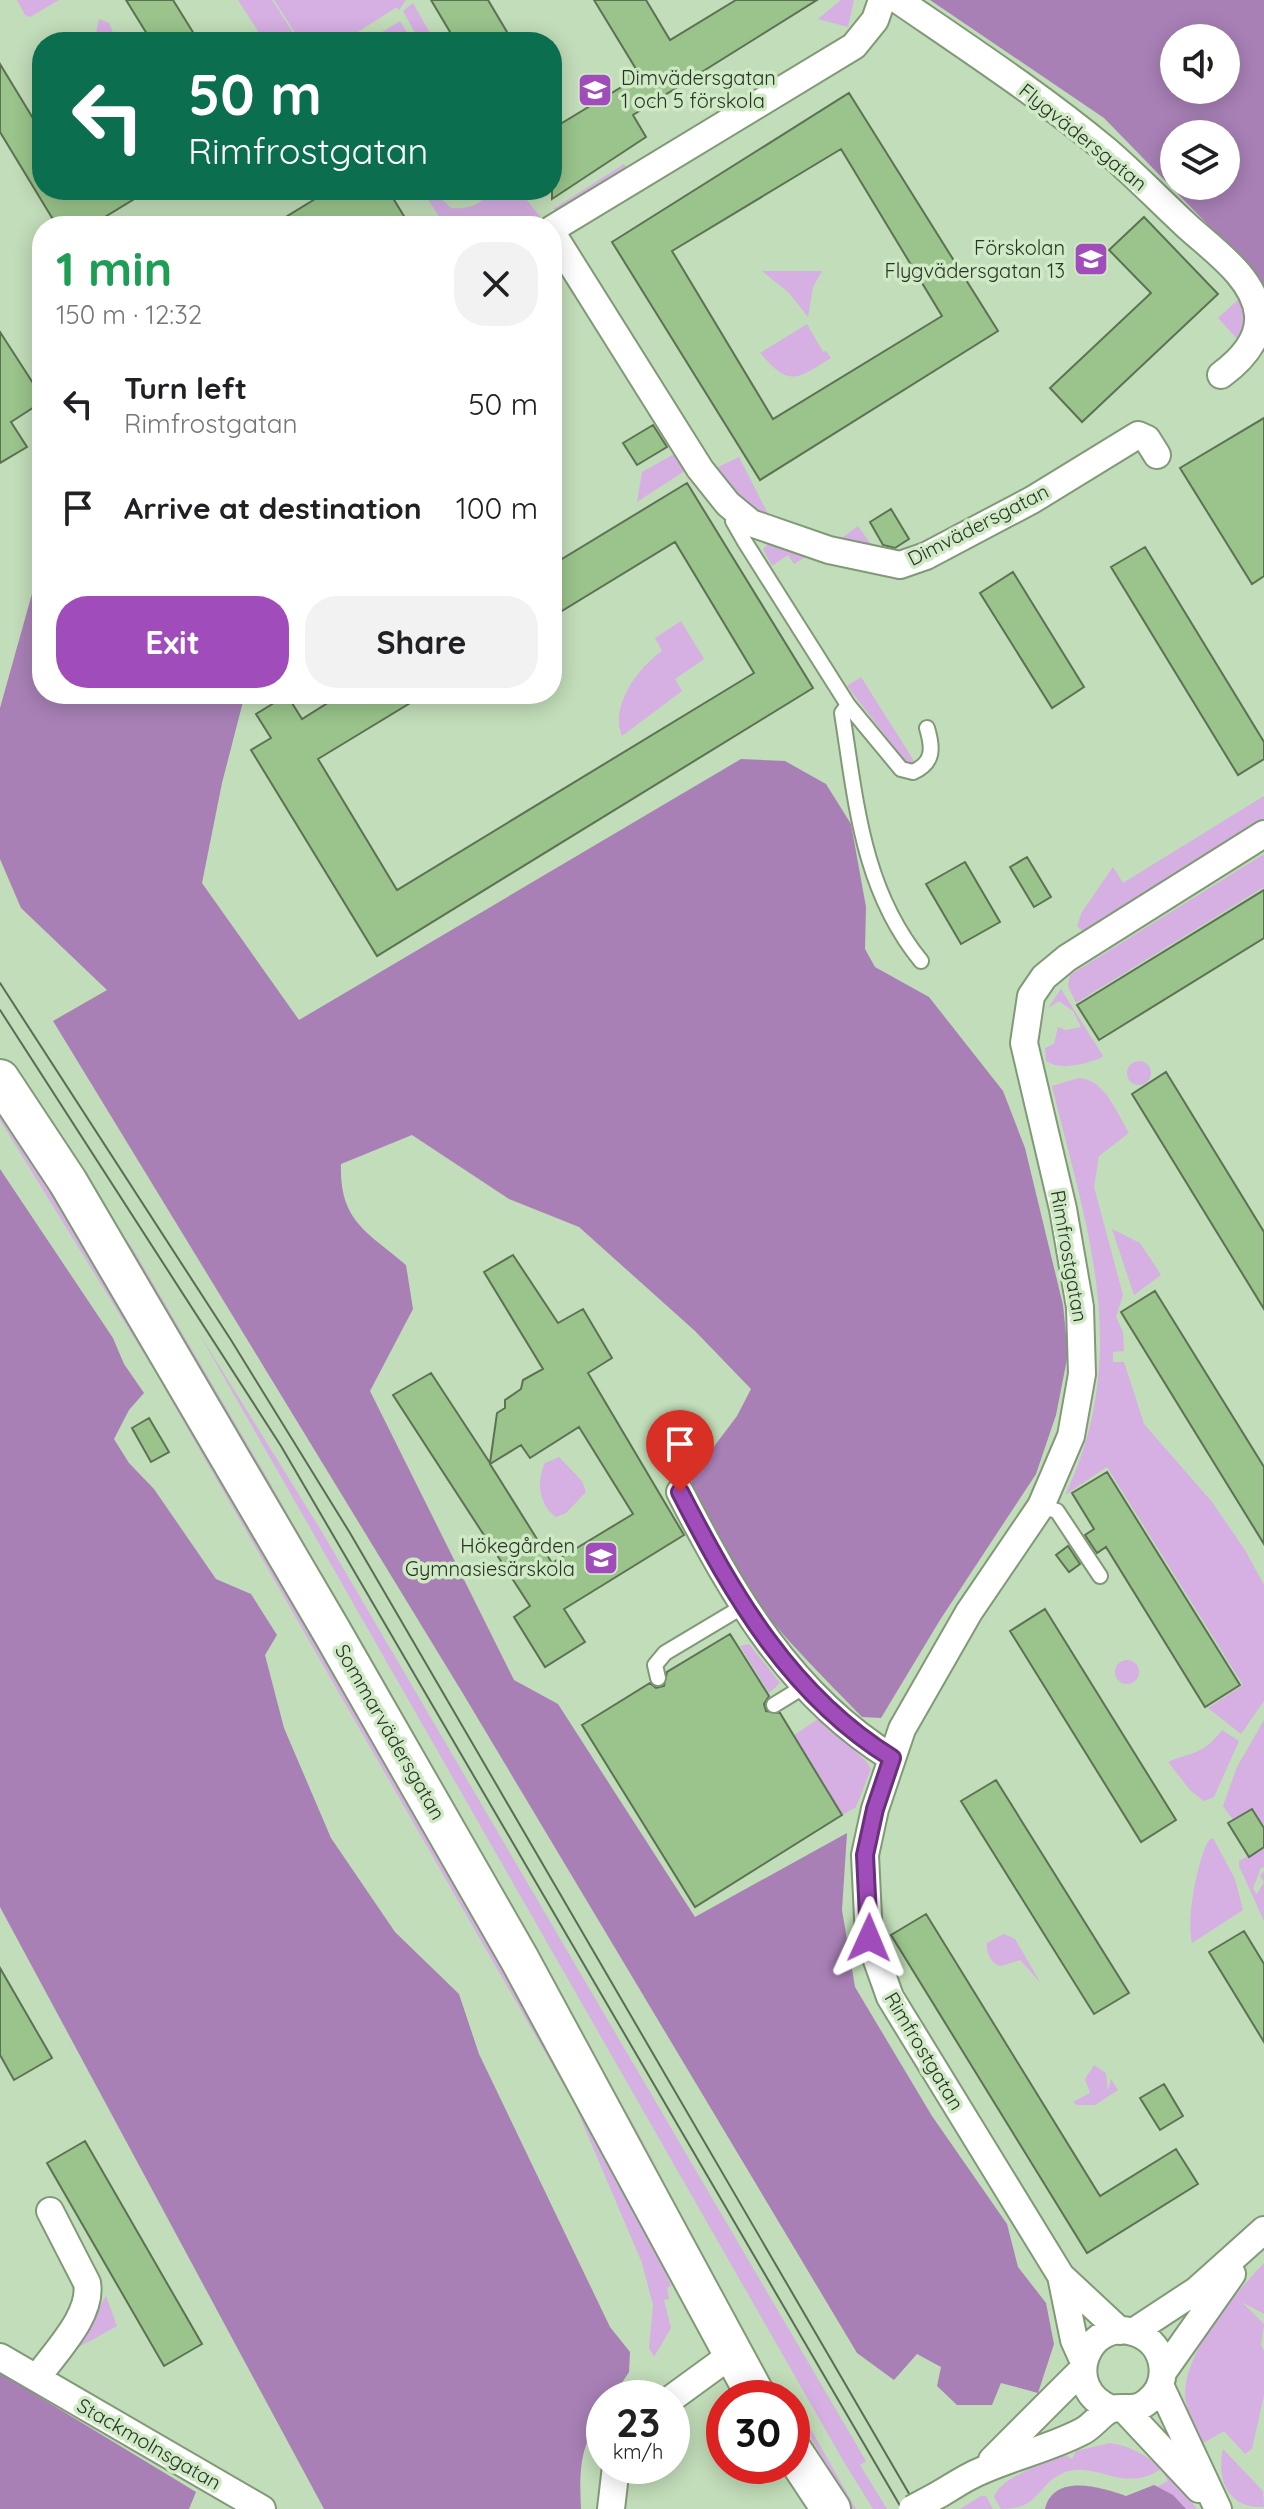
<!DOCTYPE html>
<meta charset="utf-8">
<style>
:root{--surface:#fff;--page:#f2f2f2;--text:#202124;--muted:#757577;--accent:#a04cbb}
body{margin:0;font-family:Quicksand,sans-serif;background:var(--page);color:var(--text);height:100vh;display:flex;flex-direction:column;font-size:30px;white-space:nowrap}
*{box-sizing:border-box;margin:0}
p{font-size:26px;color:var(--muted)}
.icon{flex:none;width:44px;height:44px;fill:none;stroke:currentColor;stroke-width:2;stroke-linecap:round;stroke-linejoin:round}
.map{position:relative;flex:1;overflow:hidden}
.side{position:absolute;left:32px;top:216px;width:530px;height:488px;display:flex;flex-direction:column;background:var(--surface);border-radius:32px;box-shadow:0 4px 20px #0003}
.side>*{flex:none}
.guide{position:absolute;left:32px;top:32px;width:530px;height:168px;border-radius:32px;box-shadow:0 4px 20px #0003;background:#0b6e4f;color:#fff;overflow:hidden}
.buttons{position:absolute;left:1160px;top:24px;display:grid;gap:16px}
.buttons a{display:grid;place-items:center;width:80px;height:80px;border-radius:50%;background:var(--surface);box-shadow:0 4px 20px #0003;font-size:40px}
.speed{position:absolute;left:586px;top:2380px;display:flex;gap:16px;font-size:40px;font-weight:700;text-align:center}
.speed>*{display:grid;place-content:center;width:104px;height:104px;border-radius:50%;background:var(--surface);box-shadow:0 4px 20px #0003;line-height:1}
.speed small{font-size:20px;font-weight:400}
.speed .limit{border:12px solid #d22;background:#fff;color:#111}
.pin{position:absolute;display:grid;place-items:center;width:68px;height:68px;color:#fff;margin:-82px -34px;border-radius:50% 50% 50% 0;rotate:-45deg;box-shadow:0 0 8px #0007}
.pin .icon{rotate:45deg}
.me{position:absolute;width:88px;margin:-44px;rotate:1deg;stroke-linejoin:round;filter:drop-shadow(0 0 6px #0008)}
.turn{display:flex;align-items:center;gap:28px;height:168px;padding:0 24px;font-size:36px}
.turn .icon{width:104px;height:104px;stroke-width:2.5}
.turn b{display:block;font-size:56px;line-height:68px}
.round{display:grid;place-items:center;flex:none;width:84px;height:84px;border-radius:32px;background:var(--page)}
.overview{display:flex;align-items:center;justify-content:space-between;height:136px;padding:0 24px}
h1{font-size:48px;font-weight:700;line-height:60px;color:#1e9e55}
.button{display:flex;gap:16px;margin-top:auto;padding:16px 24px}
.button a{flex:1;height:92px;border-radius:32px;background:var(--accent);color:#fff;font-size:32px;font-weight:700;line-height:92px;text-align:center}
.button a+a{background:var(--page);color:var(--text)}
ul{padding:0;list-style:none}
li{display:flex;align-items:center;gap:24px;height:104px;padding:0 24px}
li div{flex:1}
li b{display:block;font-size:30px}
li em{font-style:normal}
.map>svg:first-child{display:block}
.green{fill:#d6afe3}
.forest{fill:#a880b6;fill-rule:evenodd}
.building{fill:#9ac48b;stroke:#5c7353;stroke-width:2;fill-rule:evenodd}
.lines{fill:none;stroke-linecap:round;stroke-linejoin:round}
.lane-casing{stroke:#809977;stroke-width:18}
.street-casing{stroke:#809977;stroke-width:30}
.secondary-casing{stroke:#809977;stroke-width:42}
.lane{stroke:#fff;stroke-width:14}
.street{stroke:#fff;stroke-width:26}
.secondary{stroke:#fff;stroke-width:38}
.tram{stroke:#5b6c56;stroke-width:2}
.street-bridge-casing{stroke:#809977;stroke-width:30;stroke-linecap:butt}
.street-bridge{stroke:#fff;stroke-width:26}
.route-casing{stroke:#68317a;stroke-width:20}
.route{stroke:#a04cbb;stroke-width:14}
.labels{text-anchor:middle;stroke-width:7;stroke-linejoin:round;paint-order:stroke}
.poi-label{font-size:20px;fill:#283325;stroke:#cfeac5;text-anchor:end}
.street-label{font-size:20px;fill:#283325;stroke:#cfeac5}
</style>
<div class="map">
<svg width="1264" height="2509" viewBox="0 0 1264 2509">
<rect width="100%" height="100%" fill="#c2ddb9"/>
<path class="green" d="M17,0H59L30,17L25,15Z
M238,0H272L299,42H265Z
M274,0H406L399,10L397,7L342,42H301Z
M841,0H854L848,27L818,19Z
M413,3L435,42H420L403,11Z
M99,19L109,23L117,42H94Z
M400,21L413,42H366Z
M624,164L629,172L559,211L553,209Z
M422,190H432L451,208C469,209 480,206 492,190H519L541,218L529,226H445Z
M762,271H822L813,287L808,317L789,293Z
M1239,299L1247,324L1238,340L1218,318Z
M807,324L823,352L826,351L831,358C796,380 789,387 760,353Z
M674,454L686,470L637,502L642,472Z
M739,457L768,514L744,505L718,467Z
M858,526L873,547L839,540Z
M770,542L807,556L794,564L788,555L772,566L763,549Z
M681,621L704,659L675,679L682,691L622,736C609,705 640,666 662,651L655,638Z
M861,677L914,761L929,753L921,766L908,765L847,686Z
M1264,796V819L1084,932L1077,926L1082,912L1113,867L1123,883Z
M1264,854V887L1076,1003L1068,986L1070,975Z
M1061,989L1103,1056L1101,1058C1084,1064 1061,1071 1046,1061L1045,1048L1054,1044L1058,1027L1066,1030L1081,1027L1073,1011L1059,1001L1048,1008Z
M1127 1073a12 12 0 1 1 24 0a12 12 0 1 1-24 0Z
M1079,1078C1104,1078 1118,1115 1129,1133L1099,1156L1094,1187L1123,1295L1116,1317L1123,1332L1124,1351L1113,1352V1362H1124L1144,1424L1212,1502L1245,1550L1264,1585V1701L1241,1734L1208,1708L1243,1685L1107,1467L1065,1495C1133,1353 1087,1229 1052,1086Z
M0,1105L482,1916L650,2235L671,2286L667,2288L669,2299L664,2300L671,2328L654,2357L649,2348L653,2305L642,2263L574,2103L155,1372L0,1120Z
M110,1216L133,1249L269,1481L666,2182Z
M1112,1229L1140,1243L1161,1275L1134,1295Z
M197,1330L322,1532L866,2461L860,2465L887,2509H873L844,2462Z
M559,1457L582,1481L586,1492L566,1513L556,1517C539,1505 536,1481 545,1463Z
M749,1644L780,1683L769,1693L740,1646Z
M1115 1672a12 12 0 1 1 24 0a12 12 0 1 1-24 0Z
M819,1718L866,1761L871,1769L856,1807L842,1815L793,1736Z
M1264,1720V1828L1233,1820L1223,1806L1237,1767Z
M1222,1730L1239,1741L1214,1797L1204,1801L1191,1791L1168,1762C1194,1751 1203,1755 1222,1730Z
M1213,1838L1235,1879L1243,1910L1192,1943C1186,1921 1197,1860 1209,1840Z
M1264,1847V1868L1261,1867L1253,1889L1257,1894L1264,1882L1260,1876L1264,1871V1921L1239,1866V1861Z
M1004,1934L1015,1939L1040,1982L1020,1960L1001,1966C992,1965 985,1952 987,1943Z
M1094,2065L1106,2073L1108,2091L1111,2079L1118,2090L1095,2105H1077L1073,2102L1090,2093L1085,2079Z
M1264,2263V2314L1242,2302L1264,2324L1261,2345L1264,2351V2395L1252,2449L1245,2454L1224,2431L1203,2443C1196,2428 1186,2413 1185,2396C1184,2351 1235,2294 1264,2263Z
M106,2296L117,2326L68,2353Z
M789,2393L792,2396L856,2509H852L792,2405V2398L785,2395Z
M1110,2443C1150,2449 1174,2479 1197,2509H1158L1153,2489L1168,2481L1161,2469C1124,2495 1095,2459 1063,2473C1035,2486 1041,2509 1001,2509L994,2497C1001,2476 1045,2464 1065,2455L1072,2459L1076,2451Z
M1223,2449L1263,2491L1264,2507C1228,2509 1216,2479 1223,2449Z
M981,2496H986L993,2509H960Z"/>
<path class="forest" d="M930,0H1264V290L1252,270L1104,118ZM1174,38H1226V90H1174ZM1174,134H1226V186H1174Z
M42,558V694H245L222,783L202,883L299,1020L741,759L785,761L826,784L851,824L866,907L865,949L875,967L929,997L1003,1091L1025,1148L1063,1305L1068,1354L1056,1415L1036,1474L940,1620L881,1718L862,1717C808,1661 697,1556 691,1477L737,1416L751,1389L695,1331L579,1227L509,1199L412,1135L341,1164C339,1221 367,1232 406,1265L413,1309L370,1391L514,1680L558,1704L695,1917L847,1833L842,1910L855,1987L932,2116L1007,2224L1018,2267L1046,2303L1054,2344L1038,2393L1001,2383L992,2405H957L937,2386L941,2367L917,2354L894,2380L857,2353L462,1692L53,1021L107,990L21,908L0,859V708Z
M0,1169L113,1338L124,1364L144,1393L129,1410L114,1439L129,1463L154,1489L216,1579L251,1594L277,1635L265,1655L284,1728L331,1838L395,1932L459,1994L479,2054L610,2327L630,2352L629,2372L612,2398H604C604,2418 593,2428 586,2445C579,2465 580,2488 581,2509H324L0,1907Z
M0,2373L196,2492L189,2509H0Z
M1154,2485L1173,2495L1186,2509H1045C1054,2472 1103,2488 1126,2496Z"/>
<path class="building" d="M126,0H173L199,42H152Z
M431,0H488L513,42H456Z
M594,0H646L670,40L736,0H817L633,115L646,137L552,199V129L628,83L625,76L636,69Z
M0,64L42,133V190H149L90,226H57L0,132Z
M849,93L998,331L760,480L612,242ZM841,149L942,316L773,419L672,251Z
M330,190H388L410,226H271Z
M1144,217L1218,294L1082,422L1050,388L1151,293L1109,250Z
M0,332L42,397V402L11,422L27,447L0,463Z
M1264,418V576L1252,584L1180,468Z
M653,425L667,447L637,465L623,443Z
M687,483L813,688L377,956L251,750L271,738L256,714L287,695L302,719L342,694H425L318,759L397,890L754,673L675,542L552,617V565Z
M891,509L909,539L895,548L883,545L870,522Z
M1145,547L1264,742V759L1238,775L1111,567Z
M1013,572L1084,687L1052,708L980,593Z
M1027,857L1051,897L1034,907L1010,867Z
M965,862L1000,922L961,944L926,884Z
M1264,890V938L1099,1040L1077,1005Z
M1166,1072L1264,1232V1309L1132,1094Z
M513,1255L558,1323L583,1309L612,1358L588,1373L684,1535L564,1609L585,1642L545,1667L514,1617L530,1606L393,1395L431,1373L490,1463L497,1413L505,1408V1400L521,1389L523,1380L543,1369L484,1272ZM579,1427L633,1514L552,1563L490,1464L521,1445L530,1458Z
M1155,1291L1264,1467V1544L1121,1312Z
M149,1418L169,1452L151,1462L132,1428Z
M1107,1472L1240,1685L1205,1707L1106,1547L1097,1553L1085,1535L1094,1529L1072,1493Z
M1068,1546L1080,1564L1069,1572L1056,1555Z
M1045,1609L1176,1820L1141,1842L1010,1631Z
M730,1634L769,1696L764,1704L766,1711L780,1713L842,1815L695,1907L582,1725L650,1683L656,1688L664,1686L667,1672Z
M996,1780L1129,1993L1094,2014L961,1801Z
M1252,1809L1264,1828V1847L1249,1857L1228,1823Z
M926,1914L1100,2196L1176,2149L1198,2184L1087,2253L891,1935Z
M1244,1931L1264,1964V2042L1209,1952Z
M0,1968L52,2058L14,2080L0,2055Z
M1164,2084L1183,2116L1160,2130L1140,2098Z
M85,2141L202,2344L164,2366L47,2163Z"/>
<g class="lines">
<g class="lane-casing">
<path id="lane" d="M737,514L733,521L745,542L848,705L901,769L913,772C934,763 933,748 927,728
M848,705L842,713C856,801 862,889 921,961
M1041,1506L1057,1511L1100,1576
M658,1678L655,1665L665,1653L742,1607
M774,1705L805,1686"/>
</g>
<g class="street-casing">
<path id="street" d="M898,0C968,48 1041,96 1106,150C1134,174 1160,201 1187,226C1212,249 1255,278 1258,315C1260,340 1240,361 1221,375
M552,229L854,46L875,20L882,0
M552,233L700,469L728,504L751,523L829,550L900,565L926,556L1032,500L1138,435L1147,439L1157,455
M680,1492C733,1595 790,1695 892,1758
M1061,2276L1074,2340L1084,2362
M1120,2331L1061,2276L890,1997L869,1938L865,1855L875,1809L902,1729L969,1612L1041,1506L1071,1436L1082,1374L1080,1307L1063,1209L1024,1043L1031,996L1044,977L1067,958L1264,834
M1133,2332L1197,2290L1264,2230
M0,2357L262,2509
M1163,2372L1232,2274
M37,2378C54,2353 93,2315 87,2283L50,2211
M1160,2385L1218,2509
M672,2398L731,2355
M1125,2410L1199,2489
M992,2460L1083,2369
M938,2495C952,2487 966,2477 981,2471C1014,2456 1051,2448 1083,2431C1093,2426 1102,2412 1112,2409C1125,2406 1135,2412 1147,2402C1172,2383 1166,2344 1136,2333C1087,2315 1059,2389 1112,2409
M611,2509L616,2466"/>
</g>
<g class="secondary-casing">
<path id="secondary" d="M0,1079L68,1182L332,1632L520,1960L757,2398
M792,2450L831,2509"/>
</g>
<use href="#lane" class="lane"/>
<use href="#street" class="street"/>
<use href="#secondary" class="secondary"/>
<path class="tram" d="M0,983L231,1340L350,1533L918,2509
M0,1010L281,1446L902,2509"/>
<g class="street-bridge-casing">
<path id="street-bridge" d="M912,2509L938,2495"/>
</g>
<use href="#street-bridge" class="street-bridge"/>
</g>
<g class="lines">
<g class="route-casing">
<path id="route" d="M680,1492C733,1595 790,1695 892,1758L875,1809L865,1855L869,1938"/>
</g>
<use href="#route" class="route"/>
</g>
<defs>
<g id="school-square" transform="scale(1.8)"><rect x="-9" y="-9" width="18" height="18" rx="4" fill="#a04cbb" stroke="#cfeac5"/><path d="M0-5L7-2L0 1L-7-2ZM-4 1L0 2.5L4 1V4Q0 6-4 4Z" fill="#fff"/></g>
</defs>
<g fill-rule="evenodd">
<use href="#school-square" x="595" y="90"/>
<use href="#school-square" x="1091" y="259"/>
<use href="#school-square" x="601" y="1558"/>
</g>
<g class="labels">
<g class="poi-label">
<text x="621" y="85" text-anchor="start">Dimvädersgatan<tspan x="621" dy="23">1 och 5 förskola</tspan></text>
<text x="1065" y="255">Förskolan<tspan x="1065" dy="23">Flygvädersgatan 13</tspan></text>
<text x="575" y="1553">Hökegården<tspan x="575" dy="23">Gymnasiesärskola</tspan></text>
</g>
<g class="street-label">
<text transform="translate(1083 137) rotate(39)" y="7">Flygvädersgatan</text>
<text transform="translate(978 525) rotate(-27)" y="7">Dimvädersgatan</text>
<text transform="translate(1069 1256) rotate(80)" y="7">Rimfrostgatan</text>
<text transform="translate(390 1732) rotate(60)" y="7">Sommarvädersgatan</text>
<text transform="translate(924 2051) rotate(59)" y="7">Rimfrostgatan</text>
<text transform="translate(149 2444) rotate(30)" y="7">Stackmolnsgatan</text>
</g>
</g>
</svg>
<div class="buttons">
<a><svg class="icon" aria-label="sound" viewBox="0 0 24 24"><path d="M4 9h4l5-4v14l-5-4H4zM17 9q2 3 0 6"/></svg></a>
<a><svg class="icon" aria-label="layers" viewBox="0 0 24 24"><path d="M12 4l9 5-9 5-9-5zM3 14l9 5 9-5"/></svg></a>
</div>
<div class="speed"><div>23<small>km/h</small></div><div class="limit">30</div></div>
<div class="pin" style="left:680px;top:1492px;background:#d93025"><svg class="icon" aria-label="arrive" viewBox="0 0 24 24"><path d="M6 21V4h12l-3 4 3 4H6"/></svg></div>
<svg class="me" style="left:869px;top:1938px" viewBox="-20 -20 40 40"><path d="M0-17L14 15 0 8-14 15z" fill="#a04cbb" stroke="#fff" stroke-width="4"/></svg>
<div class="guide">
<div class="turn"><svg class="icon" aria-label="left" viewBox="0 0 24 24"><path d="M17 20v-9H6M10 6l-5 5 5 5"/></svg><div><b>50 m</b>Rimfrostgatan</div></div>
</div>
<section class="side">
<div class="overview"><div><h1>1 min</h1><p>150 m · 12:32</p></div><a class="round"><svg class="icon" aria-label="close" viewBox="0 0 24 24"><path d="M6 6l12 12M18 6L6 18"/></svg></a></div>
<ul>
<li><svg class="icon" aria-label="left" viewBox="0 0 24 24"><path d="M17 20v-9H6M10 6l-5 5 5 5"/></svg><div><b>Turn left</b><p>Rimfrostgatan</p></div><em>50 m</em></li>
<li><svg class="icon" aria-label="arrive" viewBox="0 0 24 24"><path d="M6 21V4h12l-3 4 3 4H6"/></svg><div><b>Arrive at destination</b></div><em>100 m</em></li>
</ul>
<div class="button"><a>Exit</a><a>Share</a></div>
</section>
</div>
